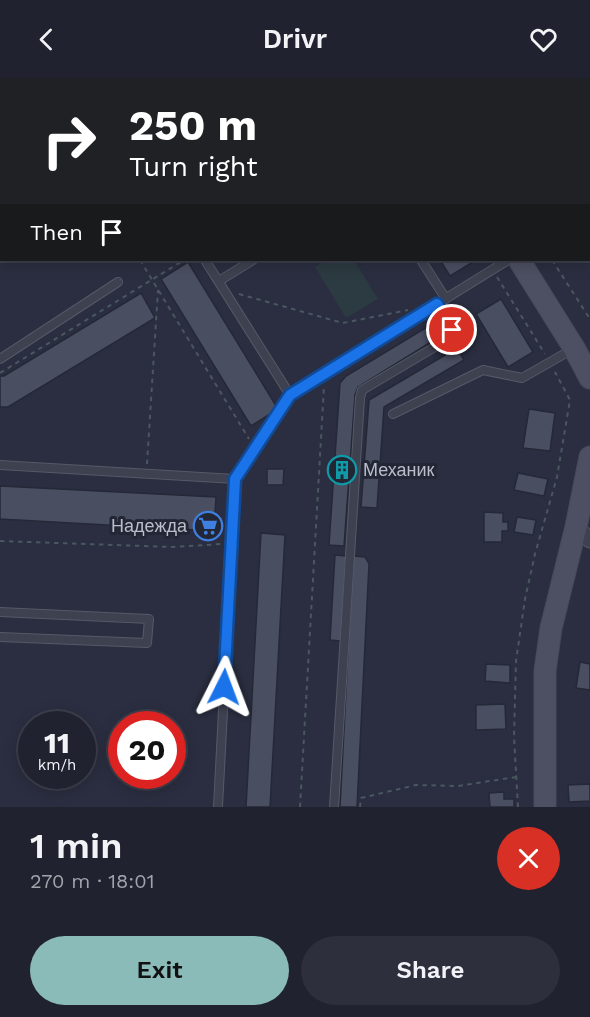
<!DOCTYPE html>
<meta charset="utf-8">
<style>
:root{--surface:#202230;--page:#2d2f3c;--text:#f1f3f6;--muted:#a2a4ab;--line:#3d3f4c;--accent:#8bbbb9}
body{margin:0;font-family:"Work Sans",sans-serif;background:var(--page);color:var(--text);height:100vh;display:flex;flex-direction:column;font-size:22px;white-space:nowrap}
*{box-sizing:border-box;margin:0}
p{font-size:20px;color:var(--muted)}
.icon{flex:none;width:33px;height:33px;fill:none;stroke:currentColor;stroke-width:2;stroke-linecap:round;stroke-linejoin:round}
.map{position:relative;height:729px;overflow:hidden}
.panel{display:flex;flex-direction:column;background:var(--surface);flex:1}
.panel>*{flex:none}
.guide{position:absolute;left:0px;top:0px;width:591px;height:183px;box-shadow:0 3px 15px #0003,0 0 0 2px var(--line);background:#202124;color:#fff;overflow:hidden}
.speed{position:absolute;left:18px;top:633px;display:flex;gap:12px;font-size:30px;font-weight:700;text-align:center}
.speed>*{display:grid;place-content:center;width:78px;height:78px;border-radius:50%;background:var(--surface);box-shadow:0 3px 15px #0003,0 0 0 2px var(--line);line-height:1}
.speed small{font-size:15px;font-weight:400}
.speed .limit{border:9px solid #d22;background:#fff;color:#111}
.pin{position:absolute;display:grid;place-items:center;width:51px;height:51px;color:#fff;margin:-26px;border:3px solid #fff;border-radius:50%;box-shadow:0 2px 6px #0007}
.me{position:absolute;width:66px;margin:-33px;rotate:3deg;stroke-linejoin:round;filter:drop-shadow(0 0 4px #0008)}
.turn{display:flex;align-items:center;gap:21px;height:126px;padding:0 30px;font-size:27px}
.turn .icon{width:78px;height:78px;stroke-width:2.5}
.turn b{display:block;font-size:42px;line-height:51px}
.then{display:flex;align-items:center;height:57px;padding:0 30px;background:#0003;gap:12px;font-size:22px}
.round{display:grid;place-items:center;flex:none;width:63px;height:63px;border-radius:32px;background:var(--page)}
.head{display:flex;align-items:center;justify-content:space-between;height:102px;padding:0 30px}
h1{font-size:36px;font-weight:600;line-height:45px}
.primary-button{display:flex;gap:12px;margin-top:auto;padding:12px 30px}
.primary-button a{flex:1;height:69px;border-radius:36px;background:var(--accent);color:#111;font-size:24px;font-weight:600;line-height:69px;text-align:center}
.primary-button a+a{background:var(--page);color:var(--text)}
header{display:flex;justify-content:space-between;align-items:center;height:78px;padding:0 30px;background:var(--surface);font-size:27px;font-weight:600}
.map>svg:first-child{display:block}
.green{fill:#2c3a41}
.building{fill:#4a4e61;stroke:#252837;stroke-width:1.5}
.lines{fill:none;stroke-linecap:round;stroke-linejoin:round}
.lane-casing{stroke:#565967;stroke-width:10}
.street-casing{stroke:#565967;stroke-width:17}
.secondary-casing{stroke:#484a59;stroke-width:23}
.path{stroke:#4a575e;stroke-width:2;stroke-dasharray:4.5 4.5;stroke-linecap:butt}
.lane{stroke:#3e4150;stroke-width:8}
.street{stroke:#3e4150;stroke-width:15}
.secondary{stroke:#4d5062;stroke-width:21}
.route-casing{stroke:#114b97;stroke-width:15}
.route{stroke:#1a73e8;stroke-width:10}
.labels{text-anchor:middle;stroke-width:6;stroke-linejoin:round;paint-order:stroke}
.poi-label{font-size:18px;fill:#bbbdca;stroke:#232635;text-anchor:start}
</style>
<header><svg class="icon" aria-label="back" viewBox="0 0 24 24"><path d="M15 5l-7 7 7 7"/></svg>Drivr<svg class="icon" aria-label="heart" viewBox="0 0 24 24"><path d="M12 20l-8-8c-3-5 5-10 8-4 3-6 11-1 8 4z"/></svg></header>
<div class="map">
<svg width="590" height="729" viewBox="0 0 590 729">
<rect width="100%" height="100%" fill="#2a2e40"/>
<path class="green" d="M327,182H354L378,221L346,240L315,189Z"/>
<path class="building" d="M440,182H472L473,184L450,198Z
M188,184L278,331L251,348L161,201Z
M141,215L155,240L8,329H0V298H4Z
M501,221L533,274L508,289L476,236Z
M437,243L444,256L358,309L355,317L344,468L329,467L340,305L346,298Z
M457,270L464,282L384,329L377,430L361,429L369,322Z
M529,331L555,335L550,373L523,370Z
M267,391H284L283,407H267Z
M518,395L548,401L544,418L514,412Z
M0,408L216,419L214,453L0,441Z
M484,434L503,435V444H508V453H502V464H484Z
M517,439L536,442L533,457L514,454Z
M261,455L285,457L270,729H246Z
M335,477L346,478L341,563L330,562Z
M353,478L365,479L369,486L357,729H340Z
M580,584L590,586V612L576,610Z
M486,586L510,587V605L485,603Z
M505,626L506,651L476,652V627Z
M590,706V723L569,724L568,707Z
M504,714V721H514V729H490L489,715Z"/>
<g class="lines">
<g class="lane-casing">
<path id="lane" d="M89,0L90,2
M311,0L312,2
M57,2L59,0
M471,2L473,0
M0,58L2,57
M0,134L2,133
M205,182L290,317
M421,182L446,221
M219,203L253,182
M0,281L118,204
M393,336L483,292L522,300L573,271
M0,387L235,401L290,317L508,182
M0,534L149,541L147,565L0,559
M218,729L235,401
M334,729L360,320L362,312L450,260L452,252L437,226"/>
</g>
<g class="street-casing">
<path id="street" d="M576,449L590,462"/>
</g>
<g class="secondary-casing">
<path id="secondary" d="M406,0L407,2
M519,182L574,270L590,300
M545,729V593L551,550L576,449L590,379"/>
</g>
<path class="path" d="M29,0L30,2
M372,0L373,2
M437,0L438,2
M140,182L249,361
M552,182L590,241
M497,199L545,276
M239,216L343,245L408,232
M0,295L184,182
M147,386L158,212
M0,463L172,469L222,466
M300,729L324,308
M360,729L361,720L416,707L458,708L516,699
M518,729L514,659L516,583L525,521L535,476L557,399L570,322L555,294"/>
<use href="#lane" class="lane"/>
<use href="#street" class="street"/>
<use href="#secondary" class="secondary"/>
</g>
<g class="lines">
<g class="route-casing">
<path id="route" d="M224,609L235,401L290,317L437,226L452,252"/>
</g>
<use href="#route" class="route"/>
</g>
<defs>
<g id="building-ring" transform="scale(1.5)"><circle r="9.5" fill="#232635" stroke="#0f9aa8" stroke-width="1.5"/><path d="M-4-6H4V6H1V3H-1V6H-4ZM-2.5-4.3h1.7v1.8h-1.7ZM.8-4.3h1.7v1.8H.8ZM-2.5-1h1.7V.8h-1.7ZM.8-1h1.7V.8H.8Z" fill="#0f9aa8"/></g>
<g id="supermarket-ring" transform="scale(1.5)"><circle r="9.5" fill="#232635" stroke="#3f7fe0" stroke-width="1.5"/><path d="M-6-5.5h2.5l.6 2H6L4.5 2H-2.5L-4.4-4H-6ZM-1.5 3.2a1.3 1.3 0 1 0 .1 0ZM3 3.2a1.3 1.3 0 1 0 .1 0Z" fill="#3f7fe0"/></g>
</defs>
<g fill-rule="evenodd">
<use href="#building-ring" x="342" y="392"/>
<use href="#supermarket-ring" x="208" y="448"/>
</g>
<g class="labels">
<g class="poi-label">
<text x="363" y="398">Механик</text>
<text x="187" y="454" text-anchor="end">Надежда</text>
</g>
</g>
</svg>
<div class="speed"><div>11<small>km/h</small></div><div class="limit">20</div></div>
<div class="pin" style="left:452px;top:252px;background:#d93025"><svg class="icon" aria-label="arrive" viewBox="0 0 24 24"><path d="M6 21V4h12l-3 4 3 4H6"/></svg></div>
<svg class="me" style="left:224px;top:609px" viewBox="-20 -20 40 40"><path d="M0-17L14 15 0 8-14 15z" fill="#1a73e8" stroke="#fff" stroke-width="4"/></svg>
<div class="guide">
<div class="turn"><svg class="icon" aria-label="right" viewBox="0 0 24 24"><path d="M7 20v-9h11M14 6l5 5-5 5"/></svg><div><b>250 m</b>Turn right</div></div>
<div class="then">Then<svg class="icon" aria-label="arrive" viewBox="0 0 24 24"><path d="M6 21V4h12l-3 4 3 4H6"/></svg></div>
</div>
</div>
<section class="panel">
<div class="head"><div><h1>1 min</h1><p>270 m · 18:01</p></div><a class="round" style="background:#d93025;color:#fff"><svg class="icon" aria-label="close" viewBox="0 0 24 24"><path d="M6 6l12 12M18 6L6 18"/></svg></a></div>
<div class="primary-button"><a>Exit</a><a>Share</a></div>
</section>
